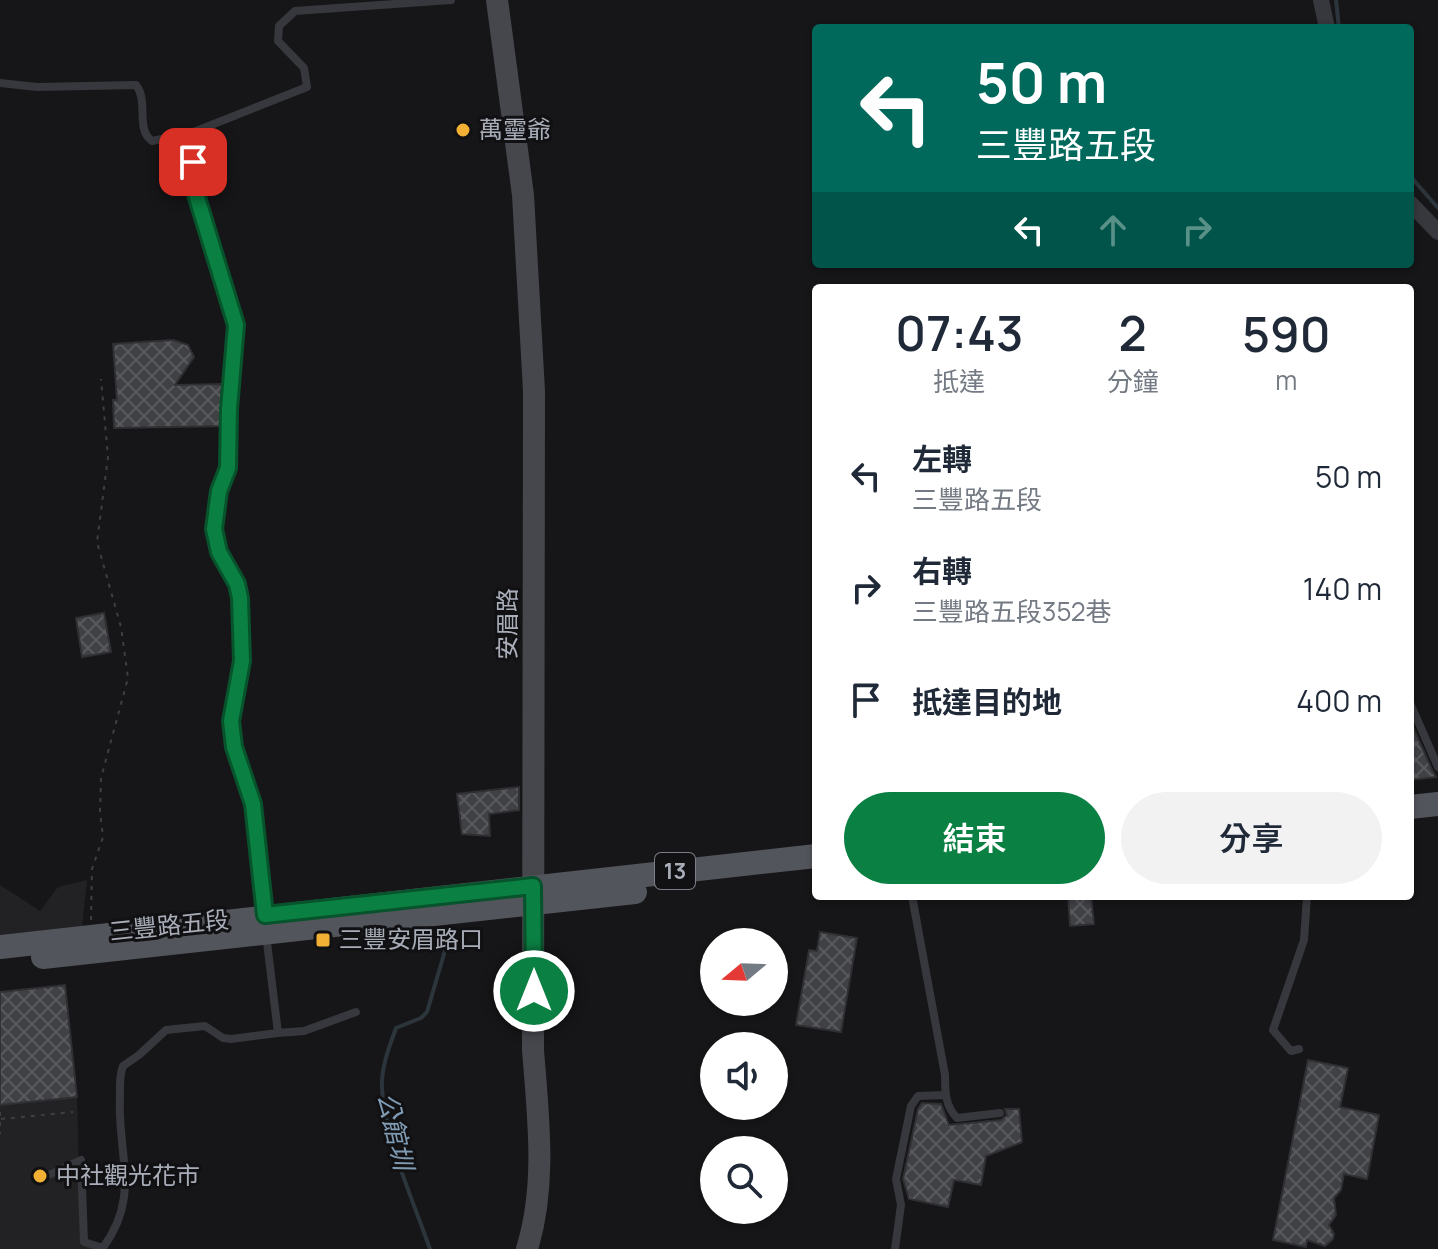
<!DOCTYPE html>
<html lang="zh-TW">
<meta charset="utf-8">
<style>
:root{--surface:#fff;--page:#f2f2f3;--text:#1f2937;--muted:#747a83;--accent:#0b8043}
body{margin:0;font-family:Manrope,"Noto Sans TC",sans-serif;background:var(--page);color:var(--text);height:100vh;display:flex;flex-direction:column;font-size:30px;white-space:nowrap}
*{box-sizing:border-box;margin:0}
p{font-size:26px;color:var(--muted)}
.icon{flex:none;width:44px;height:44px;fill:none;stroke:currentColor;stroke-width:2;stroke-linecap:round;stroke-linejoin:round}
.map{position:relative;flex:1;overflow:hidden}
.details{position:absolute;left:812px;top:284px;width:602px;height:616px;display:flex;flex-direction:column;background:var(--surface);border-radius:8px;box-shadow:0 2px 6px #0004}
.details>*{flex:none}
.banner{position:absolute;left:812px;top:24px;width:602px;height:244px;border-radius:8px;box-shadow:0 2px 6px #0004;background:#00695c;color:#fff;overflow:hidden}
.needle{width:52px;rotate:251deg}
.buttons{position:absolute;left:700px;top:928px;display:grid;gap:16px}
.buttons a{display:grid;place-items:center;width:88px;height:88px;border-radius:50%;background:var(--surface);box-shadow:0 2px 6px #0004;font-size:40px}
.pin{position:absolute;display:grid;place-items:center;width:68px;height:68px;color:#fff;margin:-34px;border-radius:16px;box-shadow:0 4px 12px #0006}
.me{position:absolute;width:88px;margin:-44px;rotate:0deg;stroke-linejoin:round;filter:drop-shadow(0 0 6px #0008)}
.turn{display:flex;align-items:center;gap:28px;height:168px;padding:0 32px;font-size:36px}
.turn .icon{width:104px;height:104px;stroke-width:2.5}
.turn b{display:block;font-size:56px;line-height:68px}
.lanes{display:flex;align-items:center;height:76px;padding:0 32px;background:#0003;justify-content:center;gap:40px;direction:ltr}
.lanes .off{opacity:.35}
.eta{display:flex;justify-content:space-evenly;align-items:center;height:136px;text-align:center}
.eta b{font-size:48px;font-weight:600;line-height:56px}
.button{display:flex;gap:16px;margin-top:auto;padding:16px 32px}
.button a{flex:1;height:92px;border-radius:48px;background:var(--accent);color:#fff;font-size:32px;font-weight:600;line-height:92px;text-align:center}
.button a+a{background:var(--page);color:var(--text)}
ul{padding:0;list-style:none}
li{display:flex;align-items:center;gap:24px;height:112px;padding:0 32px}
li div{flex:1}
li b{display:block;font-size:30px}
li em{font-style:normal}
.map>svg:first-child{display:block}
.built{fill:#222225}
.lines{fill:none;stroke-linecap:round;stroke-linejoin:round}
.stream{stroke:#2c353c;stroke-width:4}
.building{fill:url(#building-cross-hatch);stroke:#303034;stroke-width:2}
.path{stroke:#3d3f44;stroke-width:2;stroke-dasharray:4 6;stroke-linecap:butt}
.lane{stroke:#37383d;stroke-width:8}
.street{stroke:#37383d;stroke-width:16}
.secondary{stroke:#45474d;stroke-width:22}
.primary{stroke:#53555c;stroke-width:24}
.route-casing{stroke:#07532c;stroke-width:20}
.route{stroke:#0b8043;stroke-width:14}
.poi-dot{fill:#f2b134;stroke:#111113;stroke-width:3}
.labels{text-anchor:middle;stroke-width:6;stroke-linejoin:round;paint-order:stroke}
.shield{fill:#111113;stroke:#7b7e86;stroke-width:2}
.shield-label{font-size:22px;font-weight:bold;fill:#a8adb8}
.poi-label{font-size:24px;fill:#a8adb8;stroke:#111113;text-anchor:start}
.street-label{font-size:24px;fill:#a8adb8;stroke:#111113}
.water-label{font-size:26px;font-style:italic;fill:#7f9bb3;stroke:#111113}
</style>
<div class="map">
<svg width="1438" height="1249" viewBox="0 0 1438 1249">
<defs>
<pattern id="building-cross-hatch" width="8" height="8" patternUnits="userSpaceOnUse" patternTransform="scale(2)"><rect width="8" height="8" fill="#404145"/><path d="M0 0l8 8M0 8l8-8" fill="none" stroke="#595a5e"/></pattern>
</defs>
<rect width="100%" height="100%" fill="#161618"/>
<path class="built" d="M87,880L82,926L0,935V885L40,911L58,887Z
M77,1097L81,1246L98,1249H0V1105Z"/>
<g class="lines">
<path class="stream" d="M1336,0L1339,28
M1410,176L1438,208
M430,1249C414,1203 384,1136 382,1088C381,1068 389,1047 396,1028L421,1018L427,1012L449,937"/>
</g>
<path class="building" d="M173,340L188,345L194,357L175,385L222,384V426L114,428L113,400H117L113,344Z
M104,613L111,652L82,657L76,618Z
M1410,720L1432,770L1436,777L1410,780Z
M519,787V810L489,814L490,836L462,834L457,794Z
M1068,896H1091L1094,924L1070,926Z
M820,932L857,938L841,1032L796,1025L809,950L817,951Z
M65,985L77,1097L0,1105V992Z
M1308,1060L1348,1068L1340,1107L1379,1115L1367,1179L1344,1174L1341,1190L1334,1198L1336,1215L1329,1225L1334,1234L1333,1239L1325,1246L1307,1240L1306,1247L1273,1240Z
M922,1103L941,1104L949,1125L1001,1120L1007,1115L1005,1109H1019L1022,1142L986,1156L981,1185L954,1180L948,1207L909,1199L903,1179L918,1109Z"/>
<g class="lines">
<path class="path" d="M91,920L92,869L103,837L100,812L101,778L128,678L121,627L97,542L108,457L101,379
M0,1112V1134
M1,1119L73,1112"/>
<path class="lane" d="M0,83L37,87L136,85C149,101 135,129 152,141L191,133L307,87L304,68L278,41L279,26L295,11L451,0
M191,133L195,191L236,325L229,409L228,468L219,491L214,529L219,552L237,584L240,598L242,661L231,721L234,747L253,804L265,913
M1410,703L1438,767
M912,896L945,1075C945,1091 945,1106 957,1118L1000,1113
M266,934L278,1033L304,1031L356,1012
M1299,1049L1291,1051L1273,1030L1304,940L1307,896
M51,1174L81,1160L84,1242L103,1248
M102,1249C142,1196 117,1155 120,1097C120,1087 119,1076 123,1066L139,1055L166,1030L205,1026L223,1038L231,1039L278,1033
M895,1249L901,1205L896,1179L911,1106L918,1096L945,1095"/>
<path class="street" d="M1321,0L1327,28
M1410,203L1438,232"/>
<path class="secondary" d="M497,0L523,195L534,391L533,1050C538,1116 547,1184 527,1249"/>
<path class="primary" d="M1410,807L1438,804
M0,947L816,856
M43,957L635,892"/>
</g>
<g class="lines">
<g class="route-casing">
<path id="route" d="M193,162L195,191L236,325L229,409L228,468L219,491L214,529L219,552L237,584L240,598L242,661L231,721L234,747L253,804L265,915L533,886L534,991"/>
</g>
<use href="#route" class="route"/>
</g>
<g class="poi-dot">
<circle cx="463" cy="130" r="8"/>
<rect x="315" y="932" width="16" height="16" rx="4"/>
<circle cx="40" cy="1176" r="8"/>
</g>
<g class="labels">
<rect class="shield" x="655" y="853" width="40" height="36" rx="6"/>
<g class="shield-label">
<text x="675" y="879">13</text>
</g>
<g class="poi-label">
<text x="479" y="138">萬𤫊爺</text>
<text x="339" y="948">三豐安眉路口</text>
<text x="56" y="1184">中社觀光花市</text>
</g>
<g class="street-label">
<text transform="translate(508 624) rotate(-90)" y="8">安眉路</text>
<text transform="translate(169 926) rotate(-6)" y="8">三豐路五段</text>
</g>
<g class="water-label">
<text transform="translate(395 1131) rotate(77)" y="9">公館圳</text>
</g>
</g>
</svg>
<div class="buttons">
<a><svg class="needle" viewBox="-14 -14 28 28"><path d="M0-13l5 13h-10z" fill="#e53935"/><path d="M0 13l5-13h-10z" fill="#747a83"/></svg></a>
<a><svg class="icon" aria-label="sound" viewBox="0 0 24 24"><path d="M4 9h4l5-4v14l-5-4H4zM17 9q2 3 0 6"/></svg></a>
<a><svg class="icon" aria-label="search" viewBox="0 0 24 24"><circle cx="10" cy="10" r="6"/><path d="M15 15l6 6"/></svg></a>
</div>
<div class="pin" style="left:193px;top:162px;background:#d93025"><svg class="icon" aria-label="arrive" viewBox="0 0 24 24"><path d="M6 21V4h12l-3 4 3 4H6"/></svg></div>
<svg class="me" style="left:534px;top:991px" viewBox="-20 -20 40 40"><circle r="17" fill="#0b8043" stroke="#fff" stroke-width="3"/><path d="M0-11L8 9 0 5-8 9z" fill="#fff"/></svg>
<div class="banner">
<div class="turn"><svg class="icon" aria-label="left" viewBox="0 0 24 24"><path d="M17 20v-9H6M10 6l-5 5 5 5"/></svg><div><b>50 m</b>三豐路五段</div></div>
<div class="lanes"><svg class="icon" aria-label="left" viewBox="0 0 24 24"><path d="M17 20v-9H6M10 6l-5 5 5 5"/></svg><svg class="icon off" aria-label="ahead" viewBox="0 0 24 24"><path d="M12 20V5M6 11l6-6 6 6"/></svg><svg class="icon off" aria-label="right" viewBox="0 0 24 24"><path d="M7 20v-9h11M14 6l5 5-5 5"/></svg></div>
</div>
<section class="details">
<div class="eta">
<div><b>07:43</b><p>抵達</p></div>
<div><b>2</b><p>分鐘</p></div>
<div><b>590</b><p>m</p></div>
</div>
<ul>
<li><svg class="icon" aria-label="left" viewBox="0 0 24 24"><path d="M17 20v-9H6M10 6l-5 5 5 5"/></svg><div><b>左轉</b><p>三豐路五段</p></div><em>50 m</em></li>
<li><svg class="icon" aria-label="right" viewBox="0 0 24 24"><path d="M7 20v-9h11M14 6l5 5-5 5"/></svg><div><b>右轉</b><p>三豐路五段352巷</p></div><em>140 m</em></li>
<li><svg class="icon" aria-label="arrive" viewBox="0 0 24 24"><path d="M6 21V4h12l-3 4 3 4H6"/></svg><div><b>抵達目的地</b></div><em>400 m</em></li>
</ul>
<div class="button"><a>結束</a><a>分享</a></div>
</section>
</div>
